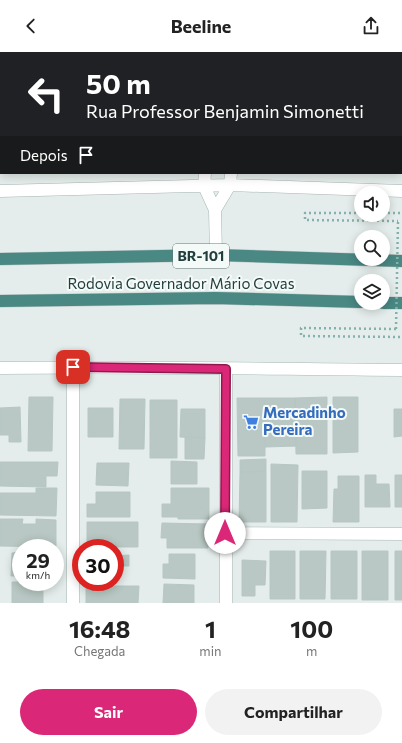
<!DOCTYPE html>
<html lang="pt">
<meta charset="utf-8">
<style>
:root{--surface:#fff;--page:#f2f2f2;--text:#222;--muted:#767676;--accent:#db2777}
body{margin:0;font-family:Commissioner,sans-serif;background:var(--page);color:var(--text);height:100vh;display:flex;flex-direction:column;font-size:15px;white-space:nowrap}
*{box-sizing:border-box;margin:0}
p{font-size:13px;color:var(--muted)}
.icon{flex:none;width:22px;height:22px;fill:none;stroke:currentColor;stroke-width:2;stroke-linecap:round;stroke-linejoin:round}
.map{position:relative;height:551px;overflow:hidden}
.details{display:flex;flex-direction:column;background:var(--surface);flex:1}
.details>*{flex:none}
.top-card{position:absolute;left:0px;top:0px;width:402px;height:122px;box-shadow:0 2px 10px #0003;background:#202124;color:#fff;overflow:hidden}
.controls{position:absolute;left:354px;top:134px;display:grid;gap:8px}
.controls a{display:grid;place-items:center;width:36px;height:36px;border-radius:50%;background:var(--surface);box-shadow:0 2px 10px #0003;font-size:20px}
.speed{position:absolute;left:12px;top:487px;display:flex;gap:8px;font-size:20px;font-weight:700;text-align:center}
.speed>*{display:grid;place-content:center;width:52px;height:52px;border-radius:50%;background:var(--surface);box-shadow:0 2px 10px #0003;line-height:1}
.speed small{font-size:10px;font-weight:400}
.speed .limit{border:6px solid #d22;background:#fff;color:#111}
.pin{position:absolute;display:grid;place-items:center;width:34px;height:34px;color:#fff;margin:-17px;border-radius:8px;box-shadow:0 2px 6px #0006}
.me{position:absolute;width:44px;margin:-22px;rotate:0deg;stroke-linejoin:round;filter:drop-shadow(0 0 3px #0008)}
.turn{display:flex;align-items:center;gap:14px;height:84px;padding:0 20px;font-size:18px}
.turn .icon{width:52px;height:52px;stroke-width:2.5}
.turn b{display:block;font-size:28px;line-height:34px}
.then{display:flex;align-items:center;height:38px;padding:0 20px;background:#0003;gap:8px;font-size:15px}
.eta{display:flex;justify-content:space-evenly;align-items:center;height:68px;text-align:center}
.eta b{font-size:24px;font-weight:700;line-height:28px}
.primary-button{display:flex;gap:8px;margin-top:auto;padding:8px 20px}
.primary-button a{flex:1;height:46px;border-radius:24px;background:var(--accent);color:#fff;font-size:16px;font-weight:700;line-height:46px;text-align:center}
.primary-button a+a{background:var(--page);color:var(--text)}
header{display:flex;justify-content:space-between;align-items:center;height:52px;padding:0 20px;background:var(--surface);font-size:18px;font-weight:700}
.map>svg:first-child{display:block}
.building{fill:#b9c8c4;stroke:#b6c7c3}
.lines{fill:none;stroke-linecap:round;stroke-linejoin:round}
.minor-casing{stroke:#a6b5b3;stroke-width:13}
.secondary-casing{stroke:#a2b9b5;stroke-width:13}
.trunk-casing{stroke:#c1c9c9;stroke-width:13}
.path{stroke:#83b2ab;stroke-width:2.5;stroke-dasharray:2 3;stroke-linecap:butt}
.minor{stroke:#fff;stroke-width:12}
.secondary{stroke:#fff;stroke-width:12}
.trunk{stroke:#4a8884;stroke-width:12}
.path-bridge{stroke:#83b2ab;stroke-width:2.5;stroke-dasharray:2 3;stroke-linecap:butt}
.route-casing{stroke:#8e194d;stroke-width:10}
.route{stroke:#db2777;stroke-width:7}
.labels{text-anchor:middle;stroke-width:4;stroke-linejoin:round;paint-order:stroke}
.shield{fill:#f4faf8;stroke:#617775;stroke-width:1}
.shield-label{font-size:14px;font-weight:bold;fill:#223f3d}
.street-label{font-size:15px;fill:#223f3d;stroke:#f4faf8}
.shop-label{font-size:15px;font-weight:bold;fill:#366cbe;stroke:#f4faf8;text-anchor:start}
</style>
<header><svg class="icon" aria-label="back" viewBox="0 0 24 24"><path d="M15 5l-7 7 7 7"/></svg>Beeline<svg class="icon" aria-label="share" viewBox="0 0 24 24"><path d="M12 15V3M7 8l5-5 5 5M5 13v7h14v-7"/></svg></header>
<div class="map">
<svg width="402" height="551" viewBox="0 0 402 551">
<rect width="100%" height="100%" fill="#e4edeb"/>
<path class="building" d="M29,345H53L52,399H28Z
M327,345V402H296L295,346Z
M333,345H358V400L333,401Z
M237,346H265V404H238Z
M265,346H295L296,394L265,395Z
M120,347H145L144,397H119Z
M150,348H177V406H150Z
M20,355L21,390H9V383H0V356Z
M88,356H113V385H88Z
M181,357H205V386L180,385Z
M394,357H402V384L394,385Z
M185,385L205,386L204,407H185Z
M266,407V419L240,420V408Z
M171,409L197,410V432H171Z
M0,410H58L57,424H46V435L0,434Z
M97,411H129L128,434L96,433Z
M271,412L298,413L297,470H271Z
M266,419V470H239L240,420Z
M302,419H327V456L302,457Z
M365,423H376V432H389L390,455H365Z
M395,423H402V455H395Z
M338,424H359V470H333L334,437H338Z
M36,436H57L56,464L0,463V441H36Z
M171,436H209V467H178V465H162V452H171Z
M96,440H130V465H87V452H96Z
M0,467H23L22,472H36V467L56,468V495L0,494Z
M87,470H138V495H87Z
M162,471L208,472V496H167V486H161Z
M270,499H295V547H270Z
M300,499H326L325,547H300Z
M331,499H357V547H331Z
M362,499H388V548H362Z
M395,499H402V548H395Z
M21,500V524H11L12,501Z
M169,502H195V527L163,526V512H169Z
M129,503V514H121V524H115V504Z
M242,508L266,509L265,533H255V544H242Z
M12,530H43V551H12Z
M86,530H96V534H139L138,551H86Z
M164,532L194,533V551H163Z"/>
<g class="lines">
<g class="minor-casing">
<path id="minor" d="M309,0L319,1
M213,1V0
M246,1V0
M401,9H402
M205,121L204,134L215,158L216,203
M0,139L230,133L402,139
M215,158L230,133L231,121
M73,315V551
M226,317V551
M225,481L402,482"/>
</g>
<g class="secondary-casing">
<path id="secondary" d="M0,316C134,314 268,317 402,318"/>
</g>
<g class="trunk-casing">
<path id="trunk" d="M0,207L216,203L402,209
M0,249L215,246L361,250
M383,251H402"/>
</g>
<path class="path" d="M361,161H305V168L398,169
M383,161H402
M396,277L301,276V284L402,285"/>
<use href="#minor" class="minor"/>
<use href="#secondary" class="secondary"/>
<use href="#trunk" class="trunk"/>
<path class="path-bridge" d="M396,277L398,169"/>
</g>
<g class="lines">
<g class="route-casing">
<path id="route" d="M73,315L226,317L225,481"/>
</g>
<use href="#route" class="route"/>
</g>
<defs>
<g id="supermarket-bare" transform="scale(1.2)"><path d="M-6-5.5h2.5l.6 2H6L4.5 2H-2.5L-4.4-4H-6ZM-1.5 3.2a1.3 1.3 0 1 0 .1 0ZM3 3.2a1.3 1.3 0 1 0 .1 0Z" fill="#3f7fe0" stroke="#f4faf8" stroke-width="2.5" paint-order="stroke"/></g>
</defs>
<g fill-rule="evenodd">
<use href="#supermarket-bare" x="251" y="370"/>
</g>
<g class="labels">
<rect class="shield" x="173" y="192" width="56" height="24" rx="3"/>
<g class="shield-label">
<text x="201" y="209">BR-101</text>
</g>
<g class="street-label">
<text x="181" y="237">Rodovia Governador Mário Covas</text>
</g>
<g class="shop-label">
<text x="263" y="366">Mercadinho<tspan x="263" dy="17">Pereira</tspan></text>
</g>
</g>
</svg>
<div class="controls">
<a><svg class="icon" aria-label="sound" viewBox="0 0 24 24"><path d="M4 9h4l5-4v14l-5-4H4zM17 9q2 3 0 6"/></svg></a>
<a><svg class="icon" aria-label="search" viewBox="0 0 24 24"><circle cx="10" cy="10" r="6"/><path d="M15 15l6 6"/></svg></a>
<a><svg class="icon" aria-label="layers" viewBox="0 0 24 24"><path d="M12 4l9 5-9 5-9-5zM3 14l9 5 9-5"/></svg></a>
</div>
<div class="speed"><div>29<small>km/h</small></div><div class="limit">30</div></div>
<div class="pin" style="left:73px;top:315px;background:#d93025"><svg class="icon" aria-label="arrive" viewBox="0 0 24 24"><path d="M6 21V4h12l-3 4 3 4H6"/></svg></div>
<svg class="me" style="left:225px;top:481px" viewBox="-20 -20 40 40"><circle r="19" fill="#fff"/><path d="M0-13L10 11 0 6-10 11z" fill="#db2777"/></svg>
<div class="top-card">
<div class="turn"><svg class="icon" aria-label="left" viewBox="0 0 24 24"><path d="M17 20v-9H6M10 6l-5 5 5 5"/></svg><div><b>50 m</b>Rua Professor Benjamin Simonetti</div></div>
<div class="then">Depois<svg class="icon" aria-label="arrive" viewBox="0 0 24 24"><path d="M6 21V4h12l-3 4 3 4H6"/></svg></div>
</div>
</div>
<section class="details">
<div class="eta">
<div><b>16:48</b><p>Chegada</p></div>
<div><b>1</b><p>min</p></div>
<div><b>100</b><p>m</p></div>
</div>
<div class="primary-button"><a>Sair</a><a>Compartilhar</a></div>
</section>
